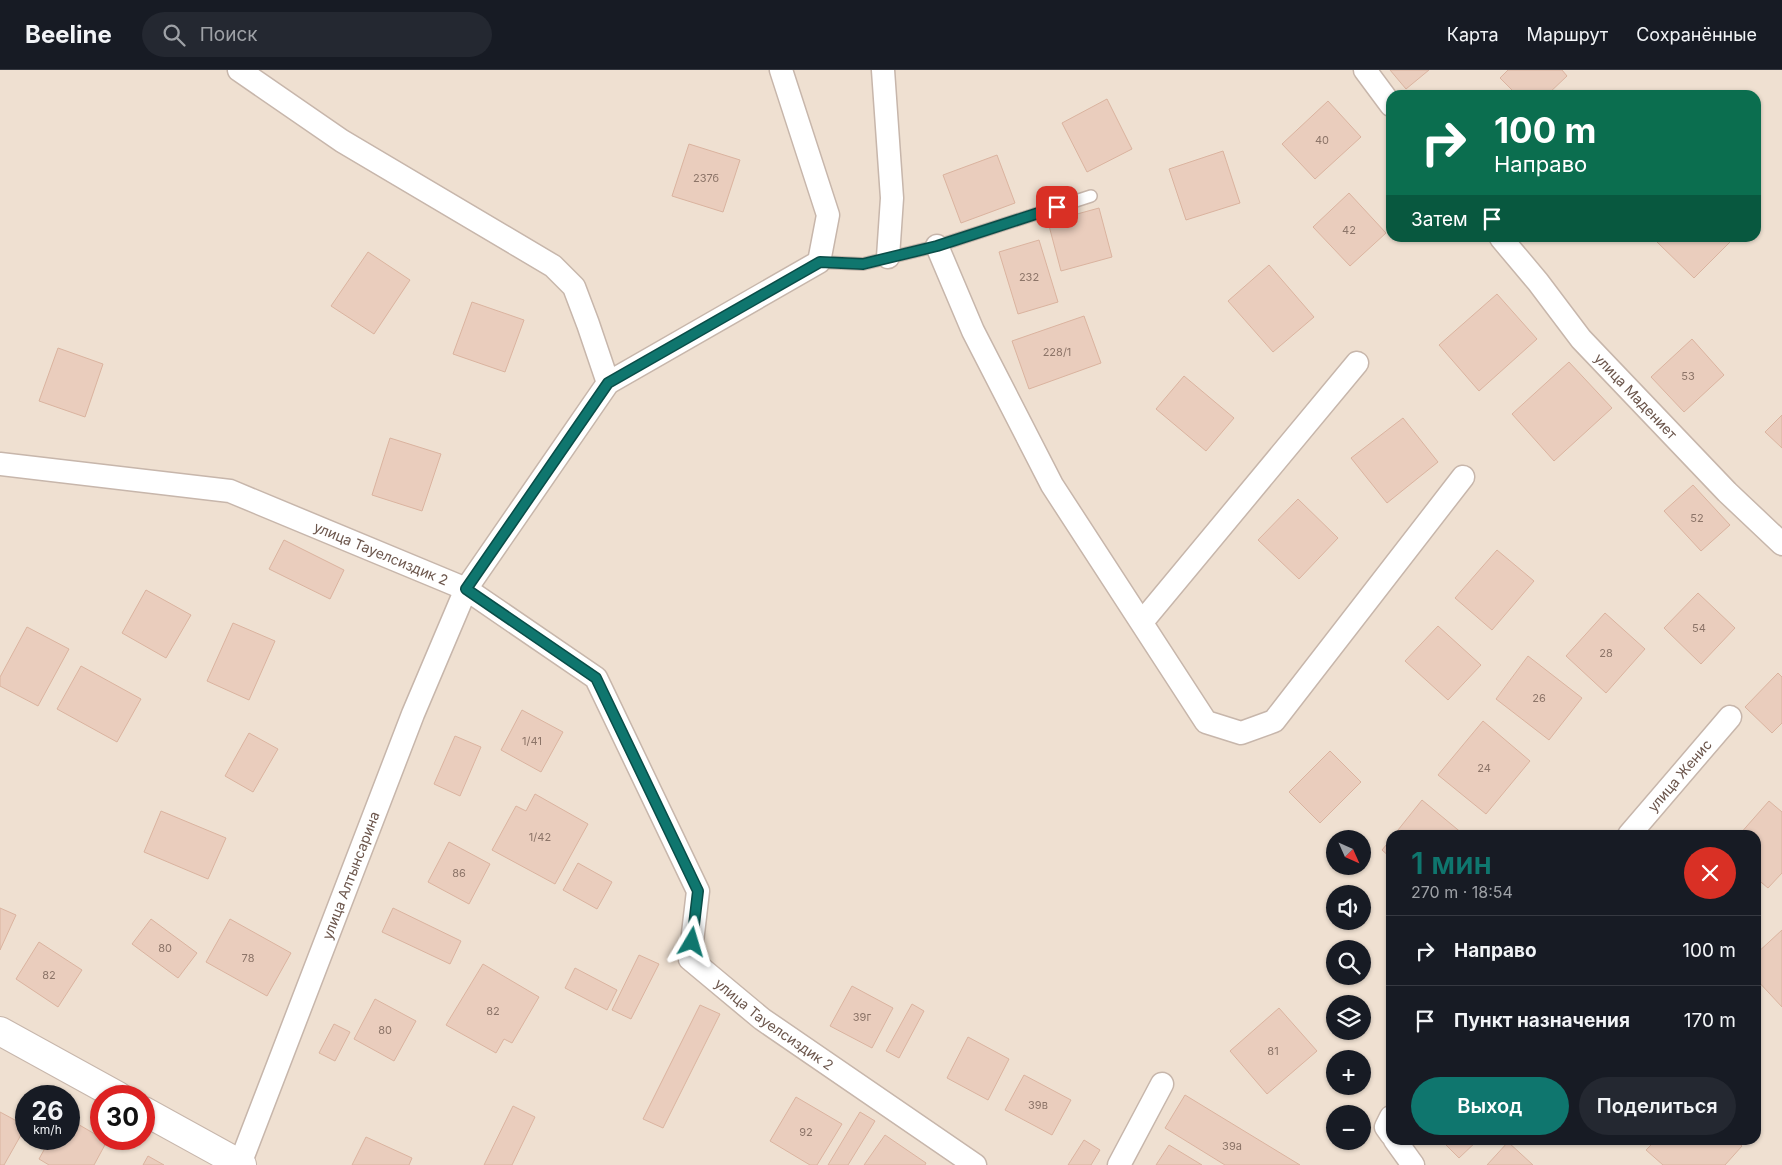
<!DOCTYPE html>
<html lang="ru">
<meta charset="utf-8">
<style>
:root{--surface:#171b24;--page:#242831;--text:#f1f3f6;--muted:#9ea1a6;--line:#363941;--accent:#0f766e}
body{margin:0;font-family:Inter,sans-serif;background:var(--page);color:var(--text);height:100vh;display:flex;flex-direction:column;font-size:19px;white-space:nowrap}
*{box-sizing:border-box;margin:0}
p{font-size:16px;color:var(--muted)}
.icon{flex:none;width:28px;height:28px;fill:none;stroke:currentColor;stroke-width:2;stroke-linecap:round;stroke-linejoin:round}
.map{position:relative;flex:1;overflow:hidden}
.drawer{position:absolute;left:1386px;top:760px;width:375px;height:315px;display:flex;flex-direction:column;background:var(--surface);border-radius:15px;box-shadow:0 1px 4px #0004}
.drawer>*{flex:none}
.banner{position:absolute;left:1386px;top:20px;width:375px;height:152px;border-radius:15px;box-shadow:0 1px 4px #0004;background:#0b6e4f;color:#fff;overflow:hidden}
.needle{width:32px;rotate:135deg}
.tools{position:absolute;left:1326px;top:760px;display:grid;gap:10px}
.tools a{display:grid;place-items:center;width:45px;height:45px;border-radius:50%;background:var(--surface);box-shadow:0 1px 4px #0004;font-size:25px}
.speed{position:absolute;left:15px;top:1015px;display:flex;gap:10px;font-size:25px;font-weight:700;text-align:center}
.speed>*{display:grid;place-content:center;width:65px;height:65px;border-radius:50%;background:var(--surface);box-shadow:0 1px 4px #0004;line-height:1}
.speed small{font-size:12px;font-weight:400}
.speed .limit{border:8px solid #d22;background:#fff;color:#111}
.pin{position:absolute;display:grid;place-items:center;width:42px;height:42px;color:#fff;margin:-21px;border-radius:10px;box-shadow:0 2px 8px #0006}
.me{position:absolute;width:55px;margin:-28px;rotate:7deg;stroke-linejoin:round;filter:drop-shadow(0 0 4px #0008)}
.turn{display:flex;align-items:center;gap:18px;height:105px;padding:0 25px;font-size:22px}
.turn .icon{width:65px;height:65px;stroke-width:2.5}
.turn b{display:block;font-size:35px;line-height:42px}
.then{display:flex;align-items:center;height:48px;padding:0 25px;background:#0003;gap:10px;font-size:19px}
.round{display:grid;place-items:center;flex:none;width:52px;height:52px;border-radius:26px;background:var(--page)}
.head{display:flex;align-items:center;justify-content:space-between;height:85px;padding:0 25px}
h1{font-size:30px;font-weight:600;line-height:38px;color:var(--accent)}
.primary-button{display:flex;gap:10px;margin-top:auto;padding:10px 25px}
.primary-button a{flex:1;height:58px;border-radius:30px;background:var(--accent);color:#fff;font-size:20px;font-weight:600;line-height:58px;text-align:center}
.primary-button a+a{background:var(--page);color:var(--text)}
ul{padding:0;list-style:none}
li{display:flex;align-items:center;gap:15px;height:70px;padding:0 25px;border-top:1px solid var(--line)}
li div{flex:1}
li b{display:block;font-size:19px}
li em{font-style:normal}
header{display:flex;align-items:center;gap:30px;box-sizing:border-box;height:70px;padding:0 25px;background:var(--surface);border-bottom:1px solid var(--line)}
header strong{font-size:24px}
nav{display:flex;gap:28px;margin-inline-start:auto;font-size:18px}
.search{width:350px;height:45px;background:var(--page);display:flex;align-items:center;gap:12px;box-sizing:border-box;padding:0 18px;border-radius:28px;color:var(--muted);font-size:19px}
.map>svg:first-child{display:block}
.residential{fill:#efe0d1;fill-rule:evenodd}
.building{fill:#eacdbd;stroke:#dab39f}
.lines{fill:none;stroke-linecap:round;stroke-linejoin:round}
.service-casing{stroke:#c7b6ab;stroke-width:14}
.minor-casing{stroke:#c7b6ab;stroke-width:25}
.tertiary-casing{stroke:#c7b6ab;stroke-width:30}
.service{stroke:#fff;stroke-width:11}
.minor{stroke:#fff;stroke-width:22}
.tertiary{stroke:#fff;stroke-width:28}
.route-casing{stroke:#0a4d48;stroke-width:12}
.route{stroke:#0f766e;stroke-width:9}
.labels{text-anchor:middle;stroke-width:5;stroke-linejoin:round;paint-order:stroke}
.number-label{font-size:11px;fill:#8c7468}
.street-label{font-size:14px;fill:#6c564c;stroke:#fcf3e7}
</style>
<header>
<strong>Beeline</strong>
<div class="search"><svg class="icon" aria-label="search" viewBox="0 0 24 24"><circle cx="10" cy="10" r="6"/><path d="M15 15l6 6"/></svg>Поиск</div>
<nav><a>Карта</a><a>Маршрут</a><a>Сохранённые</a></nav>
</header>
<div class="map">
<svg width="1782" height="1095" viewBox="0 0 1782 1095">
<rect width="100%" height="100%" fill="#f8eee1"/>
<path class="residential" d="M0,0H1782V1095H0ZM1391,25H1756V168H1391ZM1391,765H1756V1070H1391ZM1335,769H1362V796H1335ZM1335,824H1362V851H1335ZM1335,879H1362V906H1335ZM1335,934H1362V961H1335ZM1335,989H1362V1016H1335ZM26,1026H69V1069H26ZM101,1026H144V1069H101ZM1335,1044H1362V1071H1335Z"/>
<path class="building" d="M1390,0H1429L1406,19Z
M1508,0H1562L1567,6L1547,25H1517L1500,8Z
M1107,29L1132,79L1087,102L1062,53Z
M1328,31L1361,67L1315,109L1282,74Z
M689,74L740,90L723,142L672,126Z
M1223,81L1240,133L1186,150L1169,99Z
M997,85L1015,133L961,153L943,105Z
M1349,123L1386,163L1350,196L1313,157Z
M1099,138L1112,187L1061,201L1048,152Z
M1661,168H1734L1694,208L1657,172Z
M1039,170L1058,232L1018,244L999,182Z
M368,182L410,210L374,264L331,236Z
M1269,195L1314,247L1273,282L1228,231Z
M1497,224L1537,269L1479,321L1439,275Z
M472,232L524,250L505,302L453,284Z
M1084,246L1101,293L1029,319L1012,271Z
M1692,269L1724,305L1684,342L1651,307Z
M58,278L103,294L85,347L39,331Z
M1569,292L1612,338L1554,391L1512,344Z
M1184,306L1234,348L1206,381L1156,339Z
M1782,345V378L1765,362Z
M1403,348L1438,392L1387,433L1351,388Z
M390,368L441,384L422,441L372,425Z
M1693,415L1730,455L1701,481L1664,441Z
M1298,429L1338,468L1299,509L1258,470Z
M284,470L344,500L330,529L269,499Z
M1497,480L1534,511L1492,560L1455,528Z
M146,520L191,545L166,588L122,563Z
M1698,523L1735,558L1701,594L1664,558Z
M1605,543L1645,579L1606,623L1566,586Z
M233,553L275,571L249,630L207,611Z
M1438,556L1481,595L1448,630L1405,591Z
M27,557L69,579L38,636L0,616V607Z
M1528,586L1582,628L1549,670L1496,629Z
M81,596L141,629L117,672L57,639Z
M1778,603L1782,607V653L1772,663L1745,637Z
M522,640L563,662L541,702L501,680Z
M1483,651L1530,691L1486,744L1438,705Z
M249,663L278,679L253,722L225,706Z
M455,666L481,677L460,726L434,714Z
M1330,681L1361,712L1320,753L1289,722Z
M535,724L588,754L555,814L492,780L516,736L526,741Z
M1422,730L1463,764L1462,765H1394Z
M1769,731L1782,742V803L1768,818L1756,808V765H1739Z
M161,741L226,768L208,809L144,782Z
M1391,769V788L1382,780Z
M449,772L490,794L469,834L428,812Z
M578,793L612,812L597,839L563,820Z
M0,838L16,845L0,880Z
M393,838L461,871L450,894L382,862Z
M151,849L197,883L178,908L132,874Z
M230,849L291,883L267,926L206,892Z
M1782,860V937L1756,909V884Z
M39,872L82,900L58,937L16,909Z
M639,885L659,894L631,949L612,940Z
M483,894L539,927L512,973L504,969L496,983L446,955Z
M575,898L617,920L607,940L565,918Z
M852,916L893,938L872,978L830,956Z
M375,929L416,951L394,991L354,969Z
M912,934L924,941L899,988L886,981Z
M700,935L720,944L663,1058L643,1049Z
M1279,938L1317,981L1267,1024L1230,981Z
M334,954L350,962L335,991L319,983Z
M968,967L1009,989L988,1030L947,1008Z
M1024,1005L1071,1030L1052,1065L1005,1040Z
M1185,1025L1300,1095H1225L1165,1058Z
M796,1027L842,1054L817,1095H810L770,1071Z
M513,1036L535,1047L512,1095H484Z
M0,1042L26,1056L4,1095H0Z
M860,1042L875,1051L848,1095H828Z
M69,1049L107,1071L94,1095H49L39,1089L50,1069H69Z
M885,1065L926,1093L925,1095H864Z
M366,1067L412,1088L409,1095H352Z
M1084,1070L1100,1080L1091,1095H1068Z
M1441,1070H1478L1459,1088Z
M1656,1070H1735L1742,1076L1725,1095H1663L1646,1080Z
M1508,1072L1533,1095H1487Z
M1169,1075L1202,1095H1156Z
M148,1086L164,1095H143Z"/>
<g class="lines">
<g class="service-casing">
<path id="service" d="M819,192L863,194L937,176L1091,126"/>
</g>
<g class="minor-casing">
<g id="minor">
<path d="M239,0L342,71L553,196L574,217L588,254L608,313"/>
<path d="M883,0L892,128L888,187"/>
<path d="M1365,0L1391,35"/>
<path id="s1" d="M1501,168L1538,212L1581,269L1727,422L1782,474"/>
<path d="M937,176L973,261L1052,415L1206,652L1241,663L1274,651L1463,407"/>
<path id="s2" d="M0,394L230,421L466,519L596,608L698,821L690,889L762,949L975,1095"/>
<path d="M1142,552L1357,293"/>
<path id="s3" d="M1629,765L1730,647"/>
<path d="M1391,1047L1386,1057L1391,1064"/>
<path d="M1395,1070L1413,1095"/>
<path id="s4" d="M240,1094L413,644L466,519L608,313L819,192L828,145L781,0"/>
<path d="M1119,1095L1162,1014"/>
</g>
</g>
<g class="tertiary-casing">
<path id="tertiary" d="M0,961L118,1026
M144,1041L242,1095"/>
</g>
<use href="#service" class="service"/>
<use href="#minor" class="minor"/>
<use href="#tertiary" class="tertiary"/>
</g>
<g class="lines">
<g class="route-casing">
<path id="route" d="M692,872L698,821L596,608L466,519L608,313L820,192L863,194L937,176L1057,137"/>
</g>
<use href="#route" class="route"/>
</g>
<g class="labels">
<g class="number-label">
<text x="1322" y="74">40</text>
<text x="706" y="112">237б</text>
<text x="1349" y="164">42</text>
<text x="1029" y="211">232</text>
<text x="1057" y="286">228/1</text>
<text x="1688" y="310">53</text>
<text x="1697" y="452">52</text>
<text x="1699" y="562">54</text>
<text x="1606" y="587">28</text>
<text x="1539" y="632">26</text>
<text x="532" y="675">1/41</text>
<text x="1484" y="702">24</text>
<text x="540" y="771">1/42</text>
<text x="459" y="807">86</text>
<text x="165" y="882">80</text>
<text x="248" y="892">78</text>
<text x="49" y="909">82</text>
<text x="493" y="945">82</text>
<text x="862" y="951">39г</text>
<text x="385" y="964">80</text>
<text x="1273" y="985">81</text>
<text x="1038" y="1039">39в</text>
<text x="806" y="1066">92</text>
<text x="1232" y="1080">39а</text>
</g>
<g class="street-label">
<text dy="5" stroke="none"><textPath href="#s1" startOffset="208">улица Мадениет</textPath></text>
<text dy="5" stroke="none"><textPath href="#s2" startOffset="395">улица Тауелсиздик 2</textPath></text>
<text dy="5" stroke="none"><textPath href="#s3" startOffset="78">улица Женис</textPath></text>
<text dy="5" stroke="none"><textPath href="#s4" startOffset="309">улица Алтынсарина</textPath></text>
<text dy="5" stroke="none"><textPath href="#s2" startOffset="1056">улица Тауелсиздик 2</textPath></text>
</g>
</g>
</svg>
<div class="tools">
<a><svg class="needle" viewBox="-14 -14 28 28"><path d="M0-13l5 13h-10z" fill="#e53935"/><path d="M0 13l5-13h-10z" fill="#9ea1a6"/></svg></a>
<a><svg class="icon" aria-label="sound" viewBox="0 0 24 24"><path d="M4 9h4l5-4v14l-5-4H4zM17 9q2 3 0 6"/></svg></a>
<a><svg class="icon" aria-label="search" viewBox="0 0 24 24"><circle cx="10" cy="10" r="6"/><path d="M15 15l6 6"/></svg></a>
<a><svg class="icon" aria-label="layers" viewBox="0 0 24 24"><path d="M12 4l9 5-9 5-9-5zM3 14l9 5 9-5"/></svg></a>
<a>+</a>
<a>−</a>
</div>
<div class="speed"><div>26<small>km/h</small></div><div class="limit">30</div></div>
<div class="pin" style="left:1057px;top:137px;background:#d93025"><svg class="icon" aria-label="arrive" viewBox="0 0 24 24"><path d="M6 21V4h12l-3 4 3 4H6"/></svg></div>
<svg class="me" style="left:692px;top:872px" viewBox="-20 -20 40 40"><path d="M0-17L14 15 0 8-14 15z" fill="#0f766e" stroke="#fff" stroke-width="4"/></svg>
<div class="banner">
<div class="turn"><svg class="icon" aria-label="right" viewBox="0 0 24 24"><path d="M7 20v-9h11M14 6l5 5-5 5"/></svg><div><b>100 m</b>Направо</div></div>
<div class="then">Затем<svg class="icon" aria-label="arrive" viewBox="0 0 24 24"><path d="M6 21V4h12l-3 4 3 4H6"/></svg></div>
</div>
<section class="drawer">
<div class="head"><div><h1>1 мин</h1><p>270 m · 18:54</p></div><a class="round" style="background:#d93025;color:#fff"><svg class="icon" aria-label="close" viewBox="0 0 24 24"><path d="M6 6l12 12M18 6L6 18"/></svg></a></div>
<ul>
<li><svg class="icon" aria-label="right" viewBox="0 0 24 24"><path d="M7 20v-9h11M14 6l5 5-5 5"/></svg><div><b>Направо</b></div><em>100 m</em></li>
<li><svg class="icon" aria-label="arrive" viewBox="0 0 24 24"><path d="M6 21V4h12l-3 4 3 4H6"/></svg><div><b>Пункт назначения</b></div><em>170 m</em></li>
</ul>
<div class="primary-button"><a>Выход</a><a>Поделиться</a></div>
</section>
</div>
